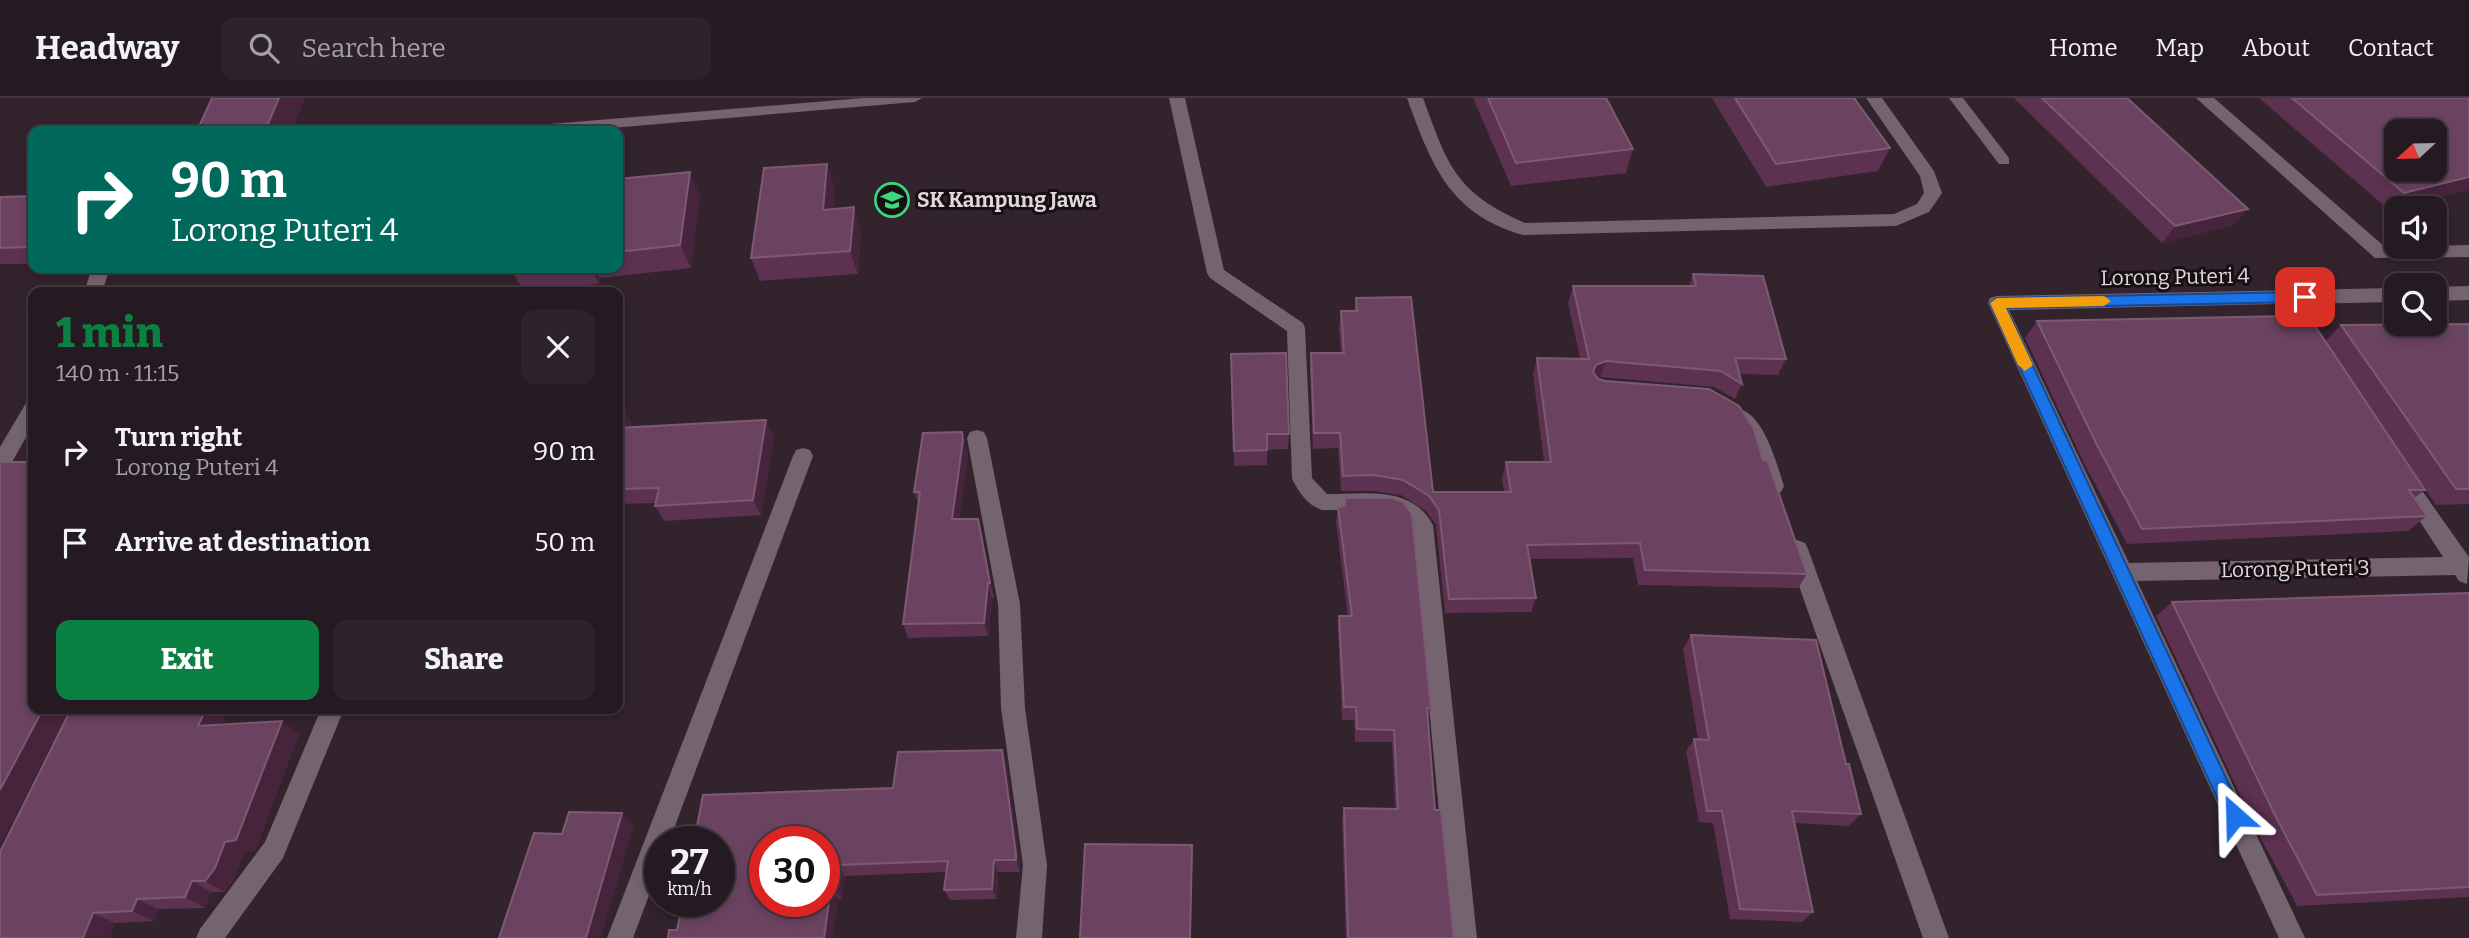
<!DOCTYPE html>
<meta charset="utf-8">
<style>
:root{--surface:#261a22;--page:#2e232a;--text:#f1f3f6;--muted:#a4a1a5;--line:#423840;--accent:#0b8043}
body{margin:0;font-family:Bitter,serif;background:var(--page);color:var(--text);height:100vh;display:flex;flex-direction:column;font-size:26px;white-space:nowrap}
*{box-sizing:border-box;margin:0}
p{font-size:23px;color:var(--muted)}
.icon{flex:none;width:38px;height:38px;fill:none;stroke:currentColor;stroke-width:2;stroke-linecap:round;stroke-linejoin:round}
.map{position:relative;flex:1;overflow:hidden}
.side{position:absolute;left:28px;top:189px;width:595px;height:427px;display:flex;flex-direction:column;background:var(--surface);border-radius:14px;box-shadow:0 4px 10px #0003,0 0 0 2px var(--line)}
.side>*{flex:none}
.hud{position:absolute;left:28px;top:28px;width:595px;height:147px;border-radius:14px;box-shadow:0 4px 10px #0003,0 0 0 2px var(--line);background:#00695c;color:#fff;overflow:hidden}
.needle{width:46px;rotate:248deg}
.tools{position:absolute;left:2384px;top:21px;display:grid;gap:14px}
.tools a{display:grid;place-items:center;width:63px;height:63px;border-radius:14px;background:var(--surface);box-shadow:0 4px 10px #0003,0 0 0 2px var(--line);font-size:35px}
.speed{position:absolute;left:644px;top:728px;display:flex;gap:14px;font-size:35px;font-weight:700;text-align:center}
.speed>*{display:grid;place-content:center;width:91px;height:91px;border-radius:50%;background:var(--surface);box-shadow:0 4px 10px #0003,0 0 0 2px var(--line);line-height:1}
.speed small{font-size:18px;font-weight:400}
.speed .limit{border:10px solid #d22;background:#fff;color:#111}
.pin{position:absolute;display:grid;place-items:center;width:60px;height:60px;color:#fff;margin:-30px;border-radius:14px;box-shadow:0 4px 10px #0006}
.me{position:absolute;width:77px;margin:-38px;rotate:335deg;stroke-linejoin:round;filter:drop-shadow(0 0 5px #0008)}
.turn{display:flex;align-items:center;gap:24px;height:147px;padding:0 28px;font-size:32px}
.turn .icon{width:91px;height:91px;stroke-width:2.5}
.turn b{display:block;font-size:49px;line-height:60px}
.round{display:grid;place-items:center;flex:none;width:74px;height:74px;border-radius:14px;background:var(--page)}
.overview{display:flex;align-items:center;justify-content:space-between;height:119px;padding:0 28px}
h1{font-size:42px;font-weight:800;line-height:52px;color:var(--accent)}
.action{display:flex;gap:14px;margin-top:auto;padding:14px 28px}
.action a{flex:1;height:80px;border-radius:14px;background:var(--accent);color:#fff;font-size:28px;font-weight:800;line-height:80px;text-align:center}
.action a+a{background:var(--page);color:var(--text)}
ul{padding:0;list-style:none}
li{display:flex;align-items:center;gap:21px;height:91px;padding:0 28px}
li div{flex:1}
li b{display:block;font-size:26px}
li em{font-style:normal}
header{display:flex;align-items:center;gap:42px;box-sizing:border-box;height:98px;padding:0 35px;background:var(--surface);border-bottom:2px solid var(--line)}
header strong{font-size:33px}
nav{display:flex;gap:38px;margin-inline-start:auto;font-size:24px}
.search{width:490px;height:63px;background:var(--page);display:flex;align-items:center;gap:18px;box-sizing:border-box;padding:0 24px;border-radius:14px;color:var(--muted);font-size:26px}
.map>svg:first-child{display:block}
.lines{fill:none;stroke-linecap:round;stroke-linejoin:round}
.lane{fill:#75646f;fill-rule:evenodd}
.street{fill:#75646f;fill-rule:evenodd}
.wall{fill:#5d3150}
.shaded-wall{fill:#46243c}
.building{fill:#6b4360;stroke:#7d5a73;stroke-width:2;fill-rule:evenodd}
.route{fill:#1a73e8;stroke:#114b97;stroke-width:2}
.slow{fill:#f59e0b}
.labels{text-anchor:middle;stroke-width:6;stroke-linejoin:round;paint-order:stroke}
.poi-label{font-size:21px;font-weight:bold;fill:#e0d6dc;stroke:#160f13;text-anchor:start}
.street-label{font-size:21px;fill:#e0d6dc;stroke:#160f13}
</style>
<header>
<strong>Headway</strong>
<div class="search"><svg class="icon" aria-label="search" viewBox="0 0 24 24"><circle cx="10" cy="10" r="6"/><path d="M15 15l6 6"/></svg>Search here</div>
<nav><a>Home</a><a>Map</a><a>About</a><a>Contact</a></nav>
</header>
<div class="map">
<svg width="2469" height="840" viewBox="0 0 2469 840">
<rect width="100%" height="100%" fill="#32232d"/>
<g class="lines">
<path class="lane" d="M863,0H922L915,4L576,33H519L526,28Z
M1949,0H1963L2009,60V66H1999Z"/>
<path class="street" d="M1169,0H1185L1224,172L1303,225L1305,230L1312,380L1327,396C1365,396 1412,387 1433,427L1477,840H1451L1412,430L1402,417L1389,412H1322C1307,407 1299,394 1292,381L1287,233L1210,180L1207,175Z
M1407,0H1423C1448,68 1455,94 1525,125L1894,116L1917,106L1924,95L1920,78L1866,0H1882L1934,73L1942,95L1929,114L1896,128L1523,137C1449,116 1431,66 1407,0Z
M2196,0H2214L2385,149L2469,147V159L2375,160Z
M92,170H110L102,194H84Z
M2469,188V202L2434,203V189Z
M2396,190V204L2296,206L2325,250L2322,255H2308L2277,206L2009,212L2129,465L2443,459L2389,376L2392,370L2399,368L2406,370L2469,459L2467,486L2459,483L2455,477L2137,483L2305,840H2279L1988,205L1990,200L1997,198Z
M33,302V327L7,373L0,375V349L26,305Z
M1742,312C1765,320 1777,367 1784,388L1781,394L1774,396L1767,394L1764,388L1751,348L1732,320L1735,315Z
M977,332L984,334L987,340L1020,506L1025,610L1047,767L1042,840H1016L1023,767L1001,610L998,506L967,340L970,334Z
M803,350L810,352L813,358L669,744H660V768L633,840H607L793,358L796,352Z
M1797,442L1805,445L1808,451L1949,840H1923L1786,451L1789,445Z
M321,611H344L283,760L225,840H196L200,831L265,744Z"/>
</g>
<path class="wall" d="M1473,0H1606L1633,51L1626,75L1511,88Z
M1712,0H1854L1890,50L1878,73L1766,89Z
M2014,0H2127L2234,127L2162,145Z
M2259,0H2469V92L2388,111Z
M618,35L625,52L620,81L700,98L691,170L600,180L599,186L524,193L510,170H618Z
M835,89L833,111L861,132L858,176L760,183L751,160Z
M33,98V166H0V99Z
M1693,176L1786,261L1778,277L1740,276L1742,286L1735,301L1714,289L1600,279L1597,280L1763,362L1807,476L1798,490L1638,487L1633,460L1530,461L1536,500L1531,514L1445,515L1436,427L1426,413L1401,397L1372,393H1341L1338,350L1313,351L1310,271L1311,255H1341L1339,230L1341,213H1354L1356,200L1433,394H1504L1502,380L1506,364H1544L1533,276L1537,260H1580L1568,205L1573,188H1689Z
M2037,223L2294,228L2325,243L2341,227L2469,226V406L2436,407L2350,281L2425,392L2414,400L2427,418L2408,433L2127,446L2083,363L2025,240Z
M1231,272L1289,336L1288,351L1267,352V367L1234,368Z
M618,310H623L632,326L631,330L774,338L761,417L664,423L655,408V405L618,406Z
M966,350L968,358L959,421L982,436L994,500H992L988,538L908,540L903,526L919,408L914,394Z
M1345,400L1431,610L1428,622L1435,712L1454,840H1346L1342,722L1344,710L1395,711L1392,644H1355L1354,622H1342L1338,532L1339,518H1348L1336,424L1338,409L1344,408Z
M2469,495V799L2297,808L2256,731L2156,518L2172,504Z
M1691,537L1846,666L1861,716L1849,728L1794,725L1813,814L1802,824L1730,821L1713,725L1699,724L1686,653L1694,641H1698L1683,551Z
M222,627L299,636L255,753L244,755L234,781L225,794H211L205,810L158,811L154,823L115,825L109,840H0Z
M1006,665L1020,767V774H998L997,801L950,802L944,792L946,774L845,778L842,801L677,832L893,690Z"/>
<path class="shaded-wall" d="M279,0H305L292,33H265Z
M618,35L625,52L618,90Z
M827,66L835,89L831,135L823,112Z
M690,74L700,98L691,170L680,147Z
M2469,79V92L2388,111L2404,95Z
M854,109L861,132L858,176L850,153Z
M2248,111L2234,127L2162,145L2175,128Z
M33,139V157L26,149Z
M590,170H595L600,180L599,186Z
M1606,263L1600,279L1591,283L1596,267Z
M623,310L632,326L626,346L618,333V326Z
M766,322L774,338L761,417L753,402Z
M962,334L968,358L957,436L952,421Z
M978,421L982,436L994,500L990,485Z
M988,485L992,500L988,538L984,525Z
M43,611H70L0,748V692Z
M206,611H229L216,641L198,628Z
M282,623L299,636L255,753L244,755L234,781L225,794L205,783Z
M1002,652L1006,665L1020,767V774L1016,762Z
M622,715L634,727L601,840H586Z
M1192,747L1193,758L1191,840H1190Z
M994,762L998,774L997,801L992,791Z
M837,767L845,778L842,801L834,790Z
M192,783L211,794L205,810L185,799Z
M831,790L838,801L833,840H824Z
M137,801L158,811L154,823L132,813Z
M93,815L115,825L109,840H83Z"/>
<path class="building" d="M212,0H279L265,33H197Z
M1488,0H1606L1633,51L1516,65Z
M1735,0H1854L1890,50L1776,66Z
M2042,0H2127L2248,111L2175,128Z
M2292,0H2469V79L2404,95ZM2396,33H2434V72H2396Z
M615,28L613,33H553Z
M827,66L823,112L854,109L850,153L751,160L764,70Z
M690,74L680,147L618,154V81Z
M33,98V139L26,149L0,150V99Z
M1693,176L1763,178L1786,261L1735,260L1742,286L1721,273L1606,263L1596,267L1593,274L1598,281L1605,283L1709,291L1739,308L1754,331L1763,362H1767L1807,476L1645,472L1640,445L1527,447L1536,500L1449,501L1439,412L1429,398L1403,382L1374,377L1343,378L1340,335H1314L1311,255H1344L1341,213H1357L1356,200L1411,199L1433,394H1511L1506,364H1551L1537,260L1589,261L1573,188H1696Z
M498,190L496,194H328L330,191Z
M247,192L246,194H127Z
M2287,218L2294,228H2315L2425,392H2409L2427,418L2142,431L2097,347L2037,223Z
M2469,226V391H2456L2341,227Z
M1286,255L1289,336H1267V352L1234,353L1231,256Z
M618,310H623L618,326Z
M766,322L753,402L655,408L659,390L618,391V330Z
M962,334L963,342L952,421H978L990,485H988L984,525L903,526L920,394H914L923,335Z
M0,364H33V611H43L0,692Z
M1345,400H1391L1403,404L1412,416L1431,610H1427L1435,712H1441L1454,840H1348L1344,710L1398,711L1394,632L1357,631L1356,609H1344L1339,518H1352L1338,409L1345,408Z
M2469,495V789L2317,797L2276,719L2172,504Z
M1691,537L1816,542L1846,666H1849L1861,716L1792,713L1813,814L1740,811L1722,713H1707L1694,641L1709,642Z
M71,611H206L198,628L282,623L236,742L225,744L215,770L205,783H192L185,799L137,801L132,813L93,815L83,840H0V754Z
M1002,652L1016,756V762H994L992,791L944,792L948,763L837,767L834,790H831L824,840H668L669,832H677L683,803H719V744H694L703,697L893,690L898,654ZM765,744H824V803H765Z
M569,714L622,715L586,840H499L534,735L562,736Z
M1085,746L1192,747L1190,840H1080Z"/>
<path class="route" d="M2305,194L2312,199L2305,204L2006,210L2241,712L2244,718L2241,724L2235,727L2228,724L1990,205L1997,200Z"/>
<path class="slow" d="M2104,198L2111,203L2104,208L2006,210L2033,267L2025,273L2018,267L1990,205L1997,200Z"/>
<defs>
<g id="school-ring" transform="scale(1.75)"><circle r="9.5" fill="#160f13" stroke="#39d87f" stroke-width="1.5"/><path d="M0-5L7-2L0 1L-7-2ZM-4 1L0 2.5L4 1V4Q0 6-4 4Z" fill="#39d87f"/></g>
</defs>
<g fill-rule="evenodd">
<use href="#school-ring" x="892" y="102"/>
</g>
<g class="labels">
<g class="poi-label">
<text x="917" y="109">SK Kampung Jawa</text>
</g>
<g class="street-label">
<text transform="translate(2175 179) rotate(-1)" y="7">Lorong Puteri 4</text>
<text transform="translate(2295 471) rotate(-1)" y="7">Lorong Puteri 3</text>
</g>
</g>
</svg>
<div class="tools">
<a><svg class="needle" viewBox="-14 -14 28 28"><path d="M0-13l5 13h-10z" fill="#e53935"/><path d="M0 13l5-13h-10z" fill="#a4a1a5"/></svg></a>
<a><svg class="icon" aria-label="sound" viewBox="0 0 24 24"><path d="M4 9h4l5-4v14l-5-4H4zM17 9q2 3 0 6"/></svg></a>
<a><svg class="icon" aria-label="search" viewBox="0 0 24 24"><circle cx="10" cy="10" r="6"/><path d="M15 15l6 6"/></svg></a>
</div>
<div class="speed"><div>27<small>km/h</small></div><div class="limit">30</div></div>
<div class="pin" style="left:2305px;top:199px;background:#d93025"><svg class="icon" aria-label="arrive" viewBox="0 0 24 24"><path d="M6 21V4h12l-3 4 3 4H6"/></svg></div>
<svg class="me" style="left:2235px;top:718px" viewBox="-20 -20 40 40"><path d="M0-17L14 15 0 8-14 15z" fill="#1a73e8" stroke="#fff" stroke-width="4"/></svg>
<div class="hud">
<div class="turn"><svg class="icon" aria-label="right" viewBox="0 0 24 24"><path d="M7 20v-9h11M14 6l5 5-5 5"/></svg><div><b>90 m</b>Lorong Puteri 4</div></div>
</div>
<section class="side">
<div class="overview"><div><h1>1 min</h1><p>140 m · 11:15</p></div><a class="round"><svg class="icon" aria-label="close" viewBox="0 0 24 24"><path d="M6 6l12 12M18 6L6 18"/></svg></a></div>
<ul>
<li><svg class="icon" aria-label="right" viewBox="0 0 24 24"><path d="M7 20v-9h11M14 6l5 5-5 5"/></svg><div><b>Turn right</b><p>Lorong Puteri 4</p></div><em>90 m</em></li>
<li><svg class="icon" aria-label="arrive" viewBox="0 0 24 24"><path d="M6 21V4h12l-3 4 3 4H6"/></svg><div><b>Arrive at destination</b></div><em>50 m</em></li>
</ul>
<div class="action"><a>Exit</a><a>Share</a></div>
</section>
</div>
